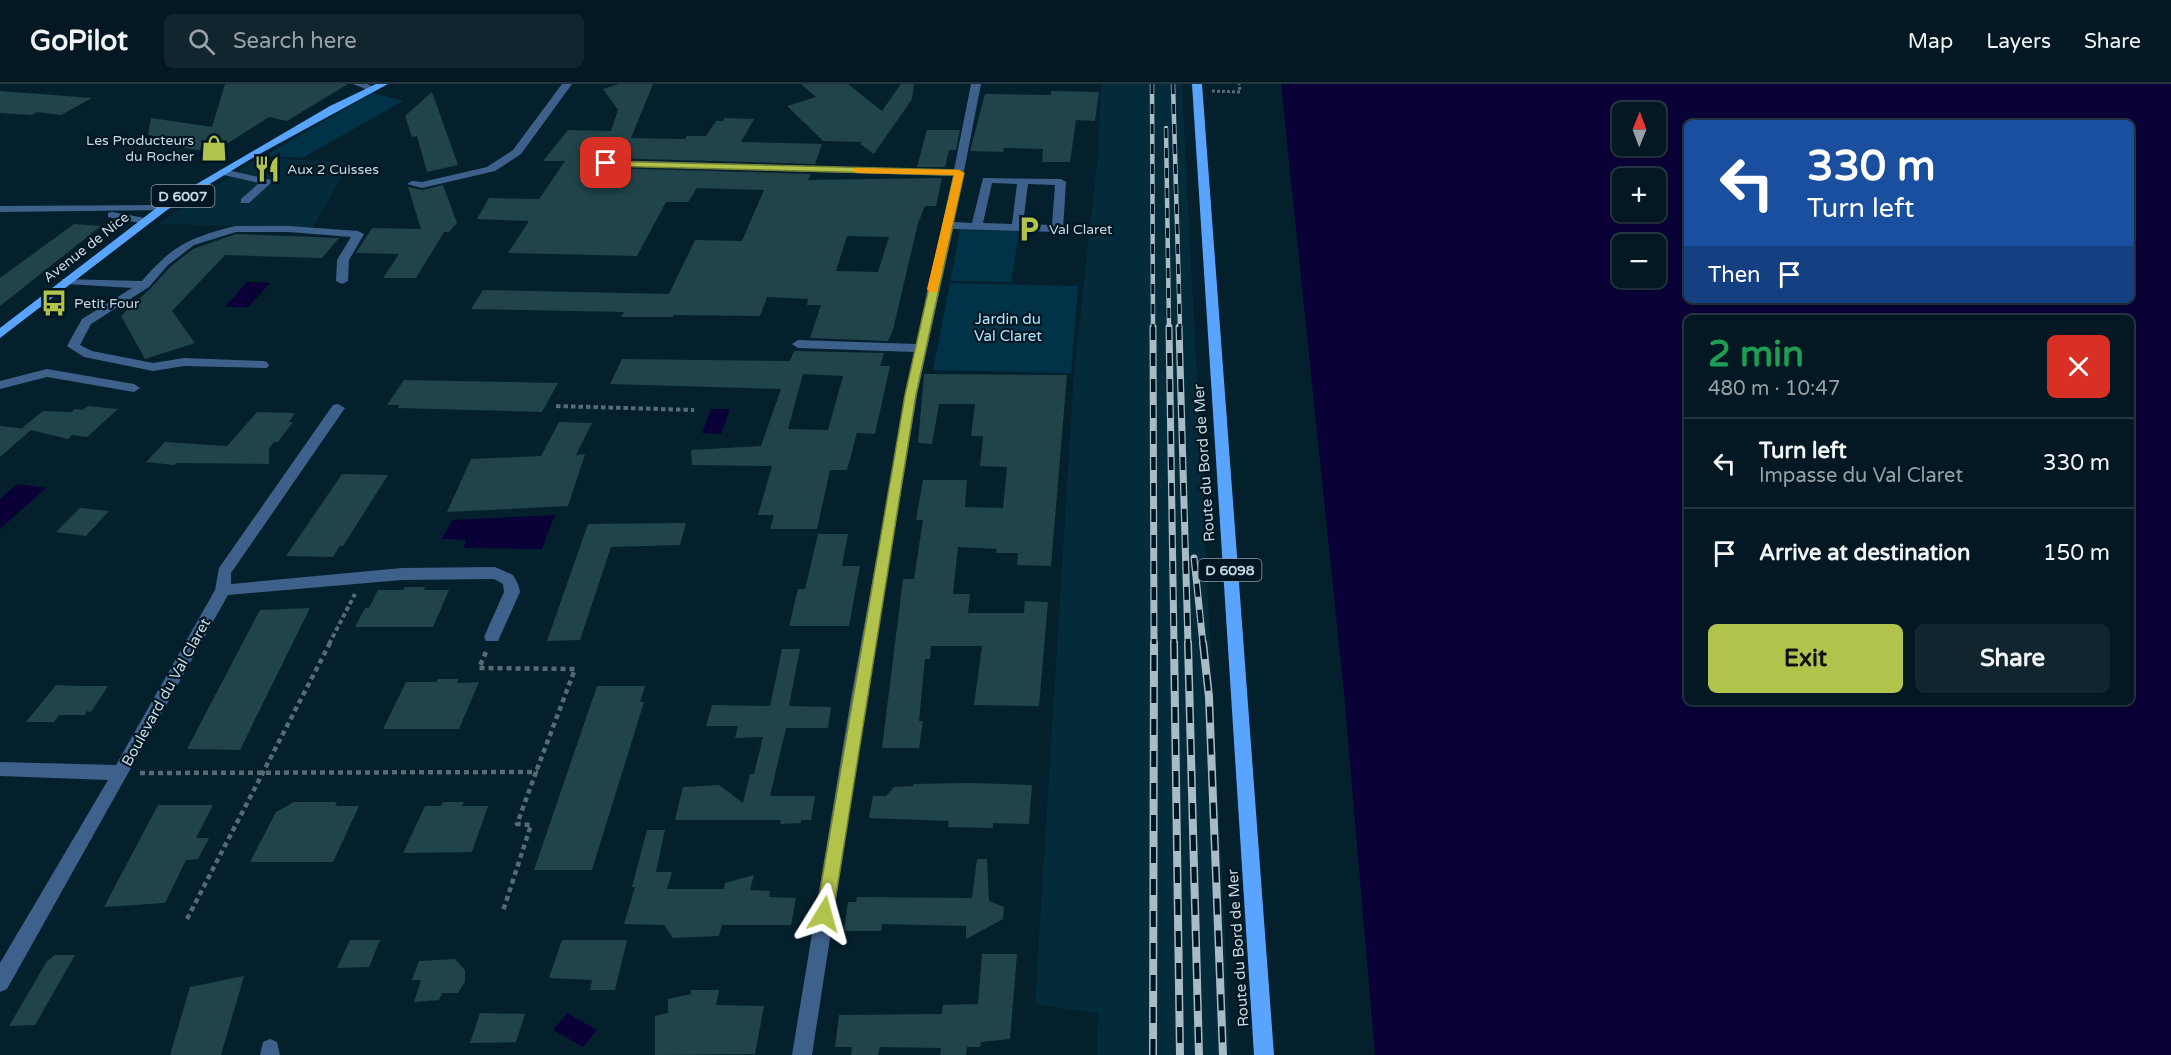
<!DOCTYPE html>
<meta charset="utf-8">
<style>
:root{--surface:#031822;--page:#11252f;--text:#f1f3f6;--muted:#97a0a5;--line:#243740;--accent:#b2c34c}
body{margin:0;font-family:"Varela Round",sans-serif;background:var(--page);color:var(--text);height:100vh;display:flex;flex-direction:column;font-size:22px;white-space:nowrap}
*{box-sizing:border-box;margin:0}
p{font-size:20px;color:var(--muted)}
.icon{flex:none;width:33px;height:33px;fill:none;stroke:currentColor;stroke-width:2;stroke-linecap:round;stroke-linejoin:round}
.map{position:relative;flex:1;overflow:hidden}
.side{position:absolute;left:1684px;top:231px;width:450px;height:390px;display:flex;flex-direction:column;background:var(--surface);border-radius:9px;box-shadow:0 2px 4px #0004,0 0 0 2px var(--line)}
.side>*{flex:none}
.hud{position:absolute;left:1684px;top:36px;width:450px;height:183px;border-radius:9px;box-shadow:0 2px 4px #0004,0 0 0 2px var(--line);background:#1a4fa0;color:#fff;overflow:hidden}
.needle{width:39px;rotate:1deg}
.tools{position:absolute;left:1612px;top:18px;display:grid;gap:12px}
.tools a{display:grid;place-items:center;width:54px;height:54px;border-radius:9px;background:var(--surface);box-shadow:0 2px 4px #0004,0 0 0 2px var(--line);font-size:30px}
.pin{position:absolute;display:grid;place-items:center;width:51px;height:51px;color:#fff;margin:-26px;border-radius:12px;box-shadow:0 3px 9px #0006}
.me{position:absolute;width:66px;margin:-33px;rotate:8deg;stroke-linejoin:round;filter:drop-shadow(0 0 4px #0008)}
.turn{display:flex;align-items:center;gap:21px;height:126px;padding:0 24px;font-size:27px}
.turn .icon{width:78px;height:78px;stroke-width:2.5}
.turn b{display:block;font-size:42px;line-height:51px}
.then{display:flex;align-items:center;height:57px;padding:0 24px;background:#0003;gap:12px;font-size:22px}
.round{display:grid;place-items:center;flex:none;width:63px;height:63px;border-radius:9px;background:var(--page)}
.summary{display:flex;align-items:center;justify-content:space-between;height:102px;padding:0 24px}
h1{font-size:36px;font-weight:700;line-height:45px;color:#1e9e55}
.primary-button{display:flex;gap:12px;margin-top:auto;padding:12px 24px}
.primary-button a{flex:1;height:69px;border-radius:9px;background:var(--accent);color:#111;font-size:24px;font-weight:700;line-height:69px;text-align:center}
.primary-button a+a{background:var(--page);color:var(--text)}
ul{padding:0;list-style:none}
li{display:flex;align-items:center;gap:18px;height:90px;padding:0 24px;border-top:2px solid var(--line)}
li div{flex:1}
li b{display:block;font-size:22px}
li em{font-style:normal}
header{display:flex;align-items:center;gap:36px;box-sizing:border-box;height:84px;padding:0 30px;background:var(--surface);border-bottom:2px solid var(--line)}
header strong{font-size:28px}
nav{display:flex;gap:33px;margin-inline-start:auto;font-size:21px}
.search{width:420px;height:54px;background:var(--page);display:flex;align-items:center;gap:15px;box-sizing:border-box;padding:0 21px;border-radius:9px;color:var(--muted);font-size:22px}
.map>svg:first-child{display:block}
.built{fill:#042b3a}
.green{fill:#003348}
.water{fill:#0a0236;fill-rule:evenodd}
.building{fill:#21444a;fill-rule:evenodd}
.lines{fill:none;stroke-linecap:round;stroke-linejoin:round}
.path-far2{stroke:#556c77;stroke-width:3;stroke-dasharray:3 2;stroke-linecap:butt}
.path-far1{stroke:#556c77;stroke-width:4;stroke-dasharray:4.5 3;stroke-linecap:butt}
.path{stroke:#556c77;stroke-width:4.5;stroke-dasharray:5 4;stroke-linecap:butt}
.minor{fill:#3e618b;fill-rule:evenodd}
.major{fill:#59a4fe;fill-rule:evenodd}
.rail-far2-casing{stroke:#a9bbc5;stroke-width:4.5}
.rail-far1-casing{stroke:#a9bbc5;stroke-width:7}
.rail-casing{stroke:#a9bbc5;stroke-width:8}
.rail-far2{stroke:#001723;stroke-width:3;stroke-dasharray:10;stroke-linecap:butt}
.rail-far1{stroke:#001723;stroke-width:4.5;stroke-dasharray:13;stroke-linecap:butt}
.rail{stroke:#001723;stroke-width:5;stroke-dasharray:16;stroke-linecap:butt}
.route{fill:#b2c34c;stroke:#747f31;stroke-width:1.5}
.slow{fill:#f59e0b}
.labels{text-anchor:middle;stroke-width:4.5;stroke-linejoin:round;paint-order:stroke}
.far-poi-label{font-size:14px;fill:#c8d8e1;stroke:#001723;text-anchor:start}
.shield{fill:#001723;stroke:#8c9ea8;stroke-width:1.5}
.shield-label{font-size:14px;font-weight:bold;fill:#c8d8e1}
.far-street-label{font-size:14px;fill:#c8d8e1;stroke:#001723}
.park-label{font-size:15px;fill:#b4e3fc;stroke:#001723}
.street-label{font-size:15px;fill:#c8d8e1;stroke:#001723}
</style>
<header>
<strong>GoPilot</strong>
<div class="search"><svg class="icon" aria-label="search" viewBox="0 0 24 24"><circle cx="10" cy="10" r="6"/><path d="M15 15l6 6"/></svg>Search here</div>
<nav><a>Map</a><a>Layers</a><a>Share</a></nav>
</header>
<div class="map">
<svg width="2171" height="971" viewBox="0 0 2171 971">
<rect width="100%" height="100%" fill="#04202d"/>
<path class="built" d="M1101,0H1182L1231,971H1097L1098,929L1035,920L1074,290L1098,72Z
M259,73L350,79L313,143L159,140Z"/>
<path class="green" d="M373,9L403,17L302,74L264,72Z
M960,146L1019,147L1011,198L950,197Z
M950,199L1078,202L1071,289L933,286Z"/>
<path class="water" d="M1281,0H2171V971H1375L1344,609ZM1656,28V62H1623V28ZM1688,39H2132V216H1688ZM1656,94V128H1623V94ZM1656,160V194H1623V160ZM1688,234H2132V618H1688Z
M247,198L270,199L248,223H225Z
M711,325H730L721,350L702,349Z
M17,400L46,404L0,445V415Z
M555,431L542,465L464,464L466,456L442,455L452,436Z
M567,929L597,946L583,963L553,946Z"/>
<path class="building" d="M225,0H348L287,37L269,33L214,68L183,64L193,58L148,51L151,34L212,43Z
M619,0H653L631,54L685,55L687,52H706L716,37H723L724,34L754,35L741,58L822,60L815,80L606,74L599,78L606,84L811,90L808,96L942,94L936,122H925L918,139L893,246L888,257L810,254L821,221H807L808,215L767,213L760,232L674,231L673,233H621L624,228L471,225L483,206L669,210L695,156L742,157L764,106L697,104L688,118H666L637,172L508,169L529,137L477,135L489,114L539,115L565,77H543L568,46L611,47L618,26L603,5ZM847,152L889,153L878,188L836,187Z
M801,0H848L882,27L901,0H914L912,15L874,70L860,60L862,58L823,57L787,22L816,13Z
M0,7L92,14L61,31L37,28L32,31L0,29Z
M1051,7L1099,8L1095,37L1076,36L1070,78H1042L1043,65L1004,64L1003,68L970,67L985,10L1051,11Z
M432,8L458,81L427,88L417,52L412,53L405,32Z
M927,46H960L956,66H949L945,83H917Z
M443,101L457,139L449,148H444L416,194H383L399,170L356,169L372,144L421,145L408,103L423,106Z
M74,140L101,142L0,222V194Z
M236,150L339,154L322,174L225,171L172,227L195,259L145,275L121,232L151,204L170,183L193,165Z
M794,267L884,269L880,282H890L875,350L857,349L847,386H830L817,445H770L774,431H758L772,382L692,381L691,366L761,362L781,305L610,300L622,275L790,277ZM803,290L843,292L828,346L788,345Z
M924,290L1067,291L1051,482L1017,481L1018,469H996L997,465L958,463L953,510H970L968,529H1024L1025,517L1048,518L1039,622L974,621L982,562H931L930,575H925L919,637H923L919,664H882L903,495H914L923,436H916L923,396H967L965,423L1003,424L1007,383L980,382L983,352H971L975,320H939L932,360L918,359Z
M404,296L454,297L558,299L542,328L398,324L399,321H387Z
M88,322L118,325L87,353L72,351L68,355L31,346L0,373V342L27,345L22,344L43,327L72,328L74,325L83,326Z
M257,328L295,329L289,338H293L278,358H274L269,364V380L177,379L174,381L146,378L165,358L227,362Z
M559,338L592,339L576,371L585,370L568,422L447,428L471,375L541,372Z
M342,390L388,391L343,462H340L333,473L286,472Z
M80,424L109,427L86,452L56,448Z
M686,439L680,461L611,463L580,556L547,557L588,440Z
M818,450H848L842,482H860L849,542H789L798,505H805Z
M405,503H425L424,506H449L433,543H355L365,524H369L378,506H403Z
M310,524L240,666L187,665L260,526Z
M782,565H800L789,622L831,623L828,644H786L770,712H815L811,736H801V739L780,740L781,736H675L683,703L719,701L743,719L750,690H754L763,653L735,654L738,642H706L712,621L770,622Z
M438,595H459L457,599L479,598L459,645H383L406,598H436Z
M56,601L79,602H108L91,628L87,627L85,631H59L54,638H26Z
M597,602H645L640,618H644L592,786H534Z
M969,699L1032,701L1029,740L993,739V744L948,743L949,737L869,734L873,712H886L894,703L913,702V700Z
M294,718H337L335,722H359L333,778H250L276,728Z
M443,718H464L462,722H488L472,768L403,769L425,722H441Z
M158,721H213L196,754H209L198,775L186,776L165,819L104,823Z
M647,746H665L656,788H672L667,805H724L725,799L754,791L750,806L770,807L769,813L796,814L791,841H722L719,852L673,854L664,841L624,840L635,803H632Z
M977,775H987L989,817L1004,823L1003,835L966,855V842L882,840L881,847H844L848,818H856L857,813L972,814Z
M350,856H380L369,883L337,884Z
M562,856H627L615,906H590L592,896L549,894Z
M982,870H1017L1010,955L981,958L980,963H967L966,971H940L941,964L880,963L878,971H851L852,963H835L839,931L942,930L943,921L978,920Z
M55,871H75L35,941L9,942L47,877Z
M455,875L465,886V898L458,909H442L439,916L414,918L421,896H412L419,877Z
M244,892L221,971H170L190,903Z
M691,906H719L716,921L764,922L755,970L655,971V932L668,929V915L691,910Z
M480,929L525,930L516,958L470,959Z"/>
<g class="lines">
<path class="path-far2" d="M1212,7L1240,8L1239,0"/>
<path class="path-far1" d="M556,322L694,326
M329,560L355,510"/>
<path class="path" d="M486,568L479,584L575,585L536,688
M140,689L536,688L517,740L531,741L503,827
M187,835L330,559"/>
<path class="minor" d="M353,0H367L378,5L373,8Z
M562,0H572L521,70L495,87L422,104L407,100L412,97L422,98L487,83L513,66Z
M971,0H981L954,138L972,139L983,94L1061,95L1066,98L1063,145L1057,148L953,145L917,311L867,614L812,971H792L851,614L914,268L798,264L792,260L798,256L916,260L953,92L606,82L601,79L606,76L954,86ZM992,99L1017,100L1012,140L983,139ZM1028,100L1055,101L1052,141L1023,140Z
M223,85L271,96L272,98L249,119H241V115L259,99L219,90V86Z
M163,121L167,122V126L0,128V122Z
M112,128L145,134L150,137L145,140L108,133V129Z
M235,142H289L358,147L364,150L349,176L348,197L342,200L336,197L337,176L351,153L289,148H236L194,161L168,181L149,203L91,240L80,261L92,267L153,279L184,274L263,277L267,278L269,281L267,284L184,282L153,287L84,273L67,262L82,235L132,204L66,200L62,199V195L142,197C173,161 189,154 235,142Z
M47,285L134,300L140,304L134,308L47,293L0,305V297Z
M338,320L345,324L231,489V500L402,484L495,483L513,491L518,500L520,508L498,557H486L484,553L504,508L503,500L494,495L402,496L228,511L7,905L0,908V879L108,696L0,692V678L116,681L215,506L219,484L333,321Z
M270,955L277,958L280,971H260L263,958Z"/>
<path class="major" d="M376,0H388L254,73L167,126L0,254V244L159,122L330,22Z
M1192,0H1202L1274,971H1254Z"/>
<g class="rail-far2-casing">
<path id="rail-far2" d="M1152,0L1153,244
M1173,0L1180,244
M1166,44L1169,244"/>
</g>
<g class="rail-far1-casing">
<path id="rail-far1" d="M1153,243L1154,560
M1169,243L1174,560
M1179,243L1188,560
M1194,474L1203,560"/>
</g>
<g class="rail-casing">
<path id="rail" d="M1174,559L1180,971
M1188,559L1199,971
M1203,559L1209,613L1223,971
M1153,971L1154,559"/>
</g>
<use href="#rail-far2" class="rail-far2"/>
<use href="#rail-far1" class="rail-far1"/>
<use href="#rail" class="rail"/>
</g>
<path class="route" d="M602,77L959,86L964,89L916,311L833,830L831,836L824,838L818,836L816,830L905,311L954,91L606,82L602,81Z"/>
<path class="slow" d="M854,84L959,86L964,89L937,208H929L927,205L954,91L858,89L854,88Z"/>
<defs>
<g id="shop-bare" transform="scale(2.07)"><path d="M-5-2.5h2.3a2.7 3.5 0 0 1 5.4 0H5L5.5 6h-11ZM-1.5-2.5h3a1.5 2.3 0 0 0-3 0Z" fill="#b2c34c" stroke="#001723" stroke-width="2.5" paint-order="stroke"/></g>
<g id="restaurant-bare" transform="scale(2.07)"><path d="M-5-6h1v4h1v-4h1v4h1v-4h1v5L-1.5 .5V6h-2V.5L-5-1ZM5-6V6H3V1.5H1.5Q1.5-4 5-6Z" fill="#b2c34c" stroke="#001723" stroke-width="2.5" paint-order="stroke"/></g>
<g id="parking-bare" transform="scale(2.07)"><path d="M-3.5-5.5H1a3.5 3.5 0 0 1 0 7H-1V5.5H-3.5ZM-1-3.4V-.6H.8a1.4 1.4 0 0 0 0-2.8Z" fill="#b2c34c" stroke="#001723" stroke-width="2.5" paint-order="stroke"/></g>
<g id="bus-bare" transform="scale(2.07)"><path d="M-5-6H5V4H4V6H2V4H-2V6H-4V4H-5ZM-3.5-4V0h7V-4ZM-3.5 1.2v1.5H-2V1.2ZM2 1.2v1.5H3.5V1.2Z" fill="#b2c34c" stroke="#001723" stroke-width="2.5" paint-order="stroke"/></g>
</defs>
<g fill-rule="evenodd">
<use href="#shop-bare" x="214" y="64"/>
<use href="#restaurant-bare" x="267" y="85"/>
<use href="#parking-bare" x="1029" y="145"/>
<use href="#bus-bare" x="54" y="219"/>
</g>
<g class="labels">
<g class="far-poi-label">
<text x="194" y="61" text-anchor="end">Les Producteurs<tspan x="194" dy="16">du Rocher</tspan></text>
<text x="287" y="90">Aux 2 Cuisses</text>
<text x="1049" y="150">Val Claret</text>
<text x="74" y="224">Petit Four</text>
</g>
<g class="shield">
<rect x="151.5" y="101" width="63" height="22" rx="4.5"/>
<rect x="1198.5" y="475" width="63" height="22" rx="4.5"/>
</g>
<g class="shield-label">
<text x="183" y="117">D 6007</text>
<text x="1230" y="491">D 6098</text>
</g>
<g class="far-street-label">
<text transform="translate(86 163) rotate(-38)" y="5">Avenue de Nice</text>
</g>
<g class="park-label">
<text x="1008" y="240">Jardin du<tspan x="1008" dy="17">Val Claret</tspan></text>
</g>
<g class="street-label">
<text transform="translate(1204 379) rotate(-94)" y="5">Route du Bord de Mer</text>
<text transform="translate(166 608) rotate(-61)" y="5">Boulevard du Val Claret</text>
<text transform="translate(1238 864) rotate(-94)" y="5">Route du Bord de Mer</text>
</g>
</g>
</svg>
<div class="tools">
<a><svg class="needle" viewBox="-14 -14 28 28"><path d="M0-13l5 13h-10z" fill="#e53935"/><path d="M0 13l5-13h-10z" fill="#97a0a5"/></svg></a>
<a>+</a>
<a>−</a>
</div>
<div class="pin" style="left:606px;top:79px;background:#d93025"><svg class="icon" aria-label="arrive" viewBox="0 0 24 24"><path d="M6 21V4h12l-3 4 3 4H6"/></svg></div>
<svg class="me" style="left:824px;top:830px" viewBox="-20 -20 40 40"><path d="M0-17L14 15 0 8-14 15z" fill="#b2c34c" stroke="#fff" stroke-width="4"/></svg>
<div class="hud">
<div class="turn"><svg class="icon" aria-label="left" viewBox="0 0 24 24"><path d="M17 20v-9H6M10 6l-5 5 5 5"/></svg><div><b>330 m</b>Turn left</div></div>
<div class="then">Then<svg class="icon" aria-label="arrive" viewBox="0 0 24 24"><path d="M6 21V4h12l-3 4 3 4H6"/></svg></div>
</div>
<section class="side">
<div class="summary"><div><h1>2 min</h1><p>480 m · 10:47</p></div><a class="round" style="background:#d93025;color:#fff"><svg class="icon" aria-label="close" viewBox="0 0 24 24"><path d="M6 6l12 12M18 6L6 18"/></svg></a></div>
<ul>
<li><svg class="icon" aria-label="left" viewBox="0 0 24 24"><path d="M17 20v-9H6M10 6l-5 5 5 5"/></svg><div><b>Turn left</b><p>Impasse du Val Claret</p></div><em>330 m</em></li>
<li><svg class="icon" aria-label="arrive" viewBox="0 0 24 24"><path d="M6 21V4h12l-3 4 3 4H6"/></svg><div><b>Arrive at destination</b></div><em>150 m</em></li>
</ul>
<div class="primary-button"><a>Exit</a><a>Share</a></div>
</section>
</div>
